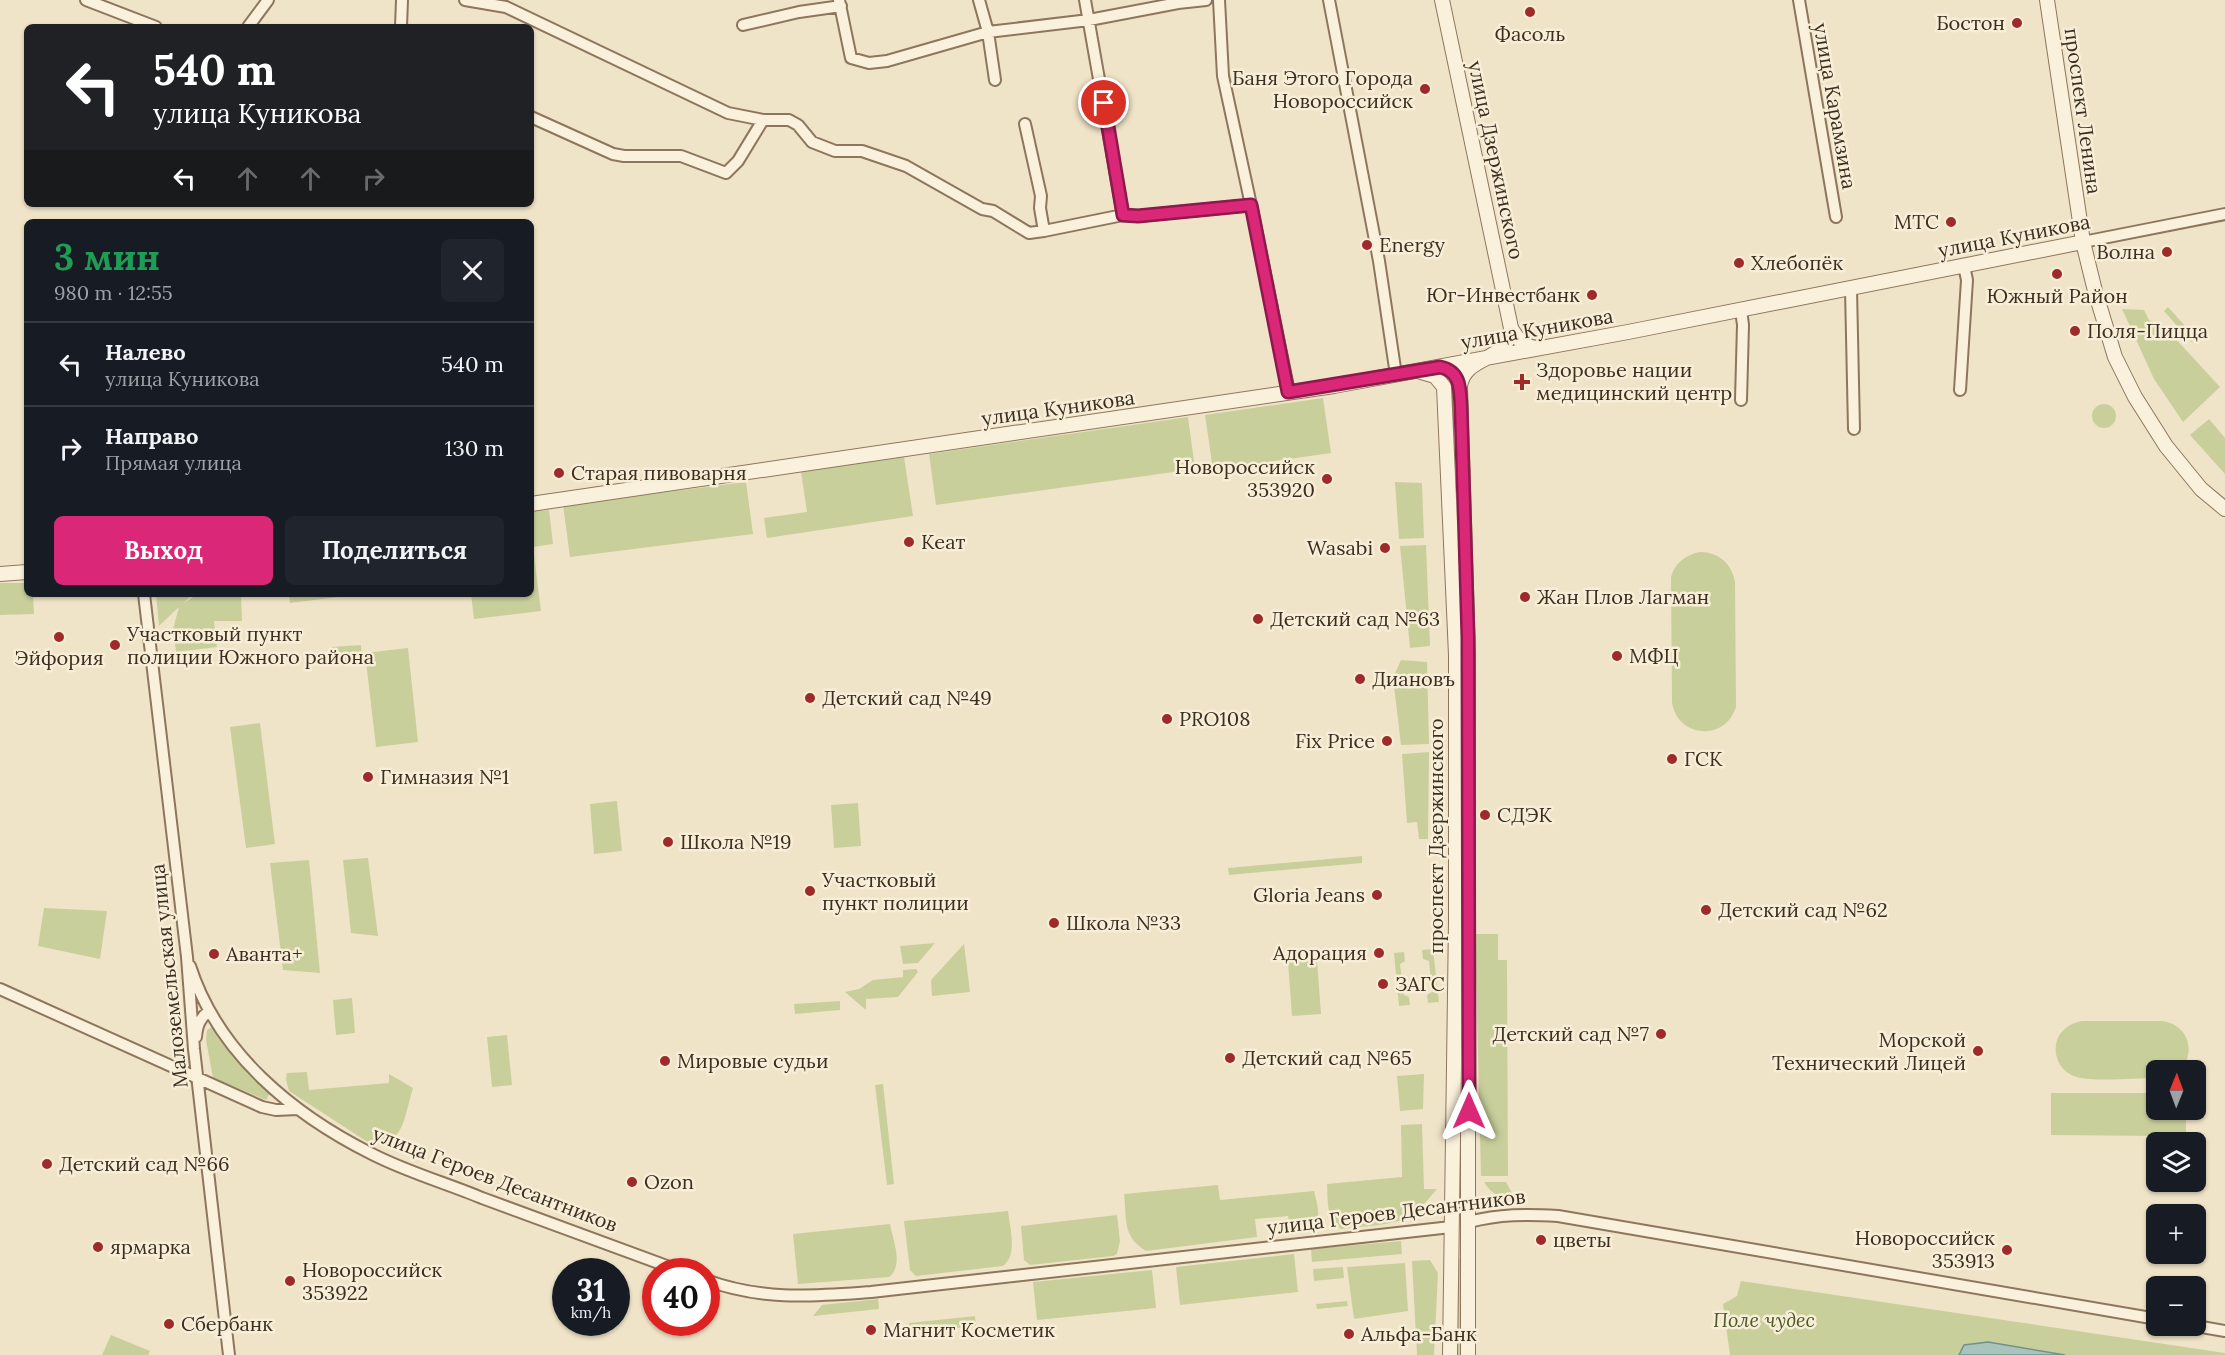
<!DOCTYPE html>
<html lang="ru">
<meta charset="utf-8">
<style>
:root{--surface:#171b24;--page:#20242c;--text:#f1f3f6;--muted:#9ea1a6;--line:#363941;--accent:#db2777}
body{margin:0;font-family:Lora,serif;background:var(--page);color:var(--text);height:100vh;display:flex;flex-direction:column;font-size:22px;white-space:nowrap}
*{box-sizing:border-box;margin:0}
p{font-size:20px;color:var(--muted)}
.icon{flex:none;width:33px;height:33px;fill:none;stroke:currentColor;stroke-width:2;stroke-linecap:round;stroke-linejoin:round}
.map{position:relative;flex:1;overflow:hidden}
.sheet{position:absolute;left:24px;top:219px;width:510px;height:378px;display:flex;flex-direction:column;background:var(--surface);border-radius:9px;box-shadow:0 2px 4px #0004}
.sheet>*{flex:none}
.hud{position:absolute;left:24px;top:24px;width:510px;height:183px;border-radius:9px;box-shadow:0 2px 4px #0004;background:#202124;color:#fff;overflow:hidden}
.needle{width:39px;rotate:1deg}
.buttons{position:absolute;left:2146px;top:1060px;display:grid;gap:12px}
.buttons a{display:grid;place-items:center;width:60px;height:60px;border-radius:9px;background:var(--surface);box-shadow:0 2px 4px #0004;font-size:30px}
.speed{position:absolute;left:552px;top:1258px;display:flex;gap:12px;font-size:30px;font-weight:700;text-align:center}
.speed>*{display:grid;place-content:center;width:78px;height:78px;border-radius:50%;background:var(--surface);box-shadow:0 2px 4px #0004;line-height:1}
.speed small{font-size:15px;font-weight:400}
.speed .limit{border:9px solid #d22;background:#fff;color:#111}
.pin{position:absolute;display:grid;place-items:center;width:51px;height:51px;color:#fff;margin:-26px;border:3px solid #fff;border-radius:50%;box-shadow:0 2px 6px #0007}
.me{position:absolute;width:66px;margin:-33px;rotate:0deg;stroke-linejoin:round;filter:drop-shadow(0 0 4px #0008)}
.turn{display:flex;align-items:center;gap:21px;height:126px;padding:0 30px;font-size:27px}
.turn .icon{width:78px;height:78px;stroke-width:2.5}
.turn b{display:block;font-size:42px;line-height:51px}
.lanes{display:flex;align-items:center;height:57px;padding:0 30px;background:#0003;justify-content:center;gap:30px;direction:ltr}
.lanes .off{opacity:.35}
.round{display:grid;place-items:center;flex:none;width:63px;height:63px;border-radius:9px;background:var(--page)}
.summary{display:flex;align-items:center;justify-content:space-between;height:102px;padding:0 30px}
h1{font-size:36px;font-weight:700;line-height:45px;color:#1e9e55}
.primary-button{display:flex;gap:12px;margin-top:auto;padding:12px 30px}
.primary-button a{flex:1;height:69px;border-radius:9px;background:var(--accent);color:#fff;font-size:24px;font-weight:700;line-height:69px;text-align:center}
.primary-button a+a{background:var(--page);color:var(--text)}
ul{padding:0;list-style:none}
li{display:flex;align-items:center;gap:18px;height:84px;padding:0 30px;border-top:2px solid var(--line)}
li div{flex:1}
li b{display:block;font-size:22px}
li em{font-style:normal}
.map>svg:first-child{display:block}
.green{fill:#c9cf9b}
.water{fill:#a9c4bc;stroke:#6f938a;stroke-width:1.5}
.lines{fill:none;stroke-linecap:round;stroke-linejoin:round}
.minor-casing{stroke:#8d765c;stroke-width:14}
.tertiary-casing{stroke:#8d765c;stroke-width:16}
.minor{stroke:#faf1dc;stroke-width:10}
.tertiary{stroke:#faf1dc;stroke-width:14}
.route-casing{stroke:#8e194d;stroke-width:15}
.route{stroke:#db2777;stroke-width:10}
.poi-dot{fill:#9e2a2b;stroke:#f7eed8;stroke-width:2}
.labels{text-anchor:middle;stroke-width:5;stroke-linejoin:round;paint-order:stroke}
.poi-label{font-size:20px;fill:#3d2e20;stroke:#f7eed8;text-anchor:start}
.street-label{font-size:20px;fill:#3d2e20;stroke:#f7eed8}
.park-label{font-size:20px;font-style:italic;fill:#4d5a26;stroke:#f7eed8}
</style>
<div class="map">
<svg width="2225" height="1355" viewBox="0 0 2225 1355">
<rect width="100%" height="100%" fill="#f0e4c8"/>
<path class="green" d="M2168,307L2196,338L2191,342L2164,311Z
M2122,309L2144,310L2149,320L2163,325L2220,387L2183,422L2154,379Z
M1323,398L1331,453L1213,470L1205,415Z
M2092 416a12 12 0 1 1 24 0a12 12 0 1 1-24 0Z
M1188,417L1195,469L936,505L929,454Z
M2209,419L2225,438V474L2190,435Z
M904,457L913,516L767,538L764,518L807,512L801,472Z
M746,482L753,534L570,557L563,505Z
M1395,482L1422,483L1424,538L1399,539Z
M549,510L553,544L533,547L541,611L474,619L471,594H531V512Z
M1426,545L1430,646L1410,648L1400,546Z
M1700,552C1719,552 1732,564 1735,582L1736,707C1725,742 1677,738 1672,702L1671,577C1675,563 1685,555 1700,552Z
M0,583H27V594H33L34,614L0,615Z
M156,594H192L184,603L198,594H241L242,621H214L217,647L176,652L173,629L179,607L159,626Z
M289,594H363L290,603Z
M361,645L362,662L333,664L332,647Z
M408,648L418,742L376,747L365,653Z
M1401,660L1427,662L1429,744L1401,745L1393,678Z
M260,723L275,844L246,848L230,727Z
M1429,752L1428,839H1419L1417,822L1407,823L1402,754Z
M617,801L622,851L594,854L590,804Z
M858,803L861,846L834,848L831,805Z
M1362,856V863L1229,875L1228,868Z
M368,858L378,936L351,933L343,860Z
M309,860L320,973L283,970L270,863Z
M44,908L107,911L100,959L38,946Z
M1475,934H1498V960H1507L1508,1176H1481Z
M935,943L918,963L903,964L900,946Z
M964,944L970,992L932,996L931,980Z
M1433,949L1439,1002L1428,1003L1427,995L1432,992L1429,961L1423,959L1422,950Z
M1404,952L1405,961L1400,964L1404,995L1409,997L1410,1005L1399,1006L1394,953Z
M1317,960L1321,1014L1292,1016L1288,962Z
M916,969L918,972L898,997L866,999V1010L845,992L859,989L873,980L903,977V970Z
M352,998L355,1033L336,1035L333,1000Z
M840,1001V1010L795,1014L794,1004Z
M2162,1021C2188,1024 2197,1052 2180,1071H2157V1078C2137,1078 2094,1082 2077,1077C2061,1073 2052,1056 2057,1040C2061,1029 2071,1023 2082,1021Z
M215,1025L235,1055L270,1093L266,1100L213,1078L206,1040L207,1030Z
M507,1035L512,1085L492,1087L487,1037Z
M307,1072L309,1090L389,1083V1074L413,1088C404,1116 404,1152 366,1141L289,1091L286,1080L287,1073Z
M1424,1074L1423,1109L1400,1111L1397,1076Z
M883,1084L894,1184L887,1185L875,1085Z
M2051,1093H2157V1110H2186V1143H2160V1136L2051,1135Z
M1422,1124L1424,1189H1437C1429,1198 1421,1209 1411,1216C1394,1226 1361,1226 1341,1229C1326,1219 1328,1201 1327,1184L1402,1177L1401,1125Z
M1484,1182H1506L1516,1200C1502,1199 1492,1195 1484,1182Z
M1218,1185L1220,1200L1314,1191C1317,1204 1322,1217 1314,1228L1291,1231L1288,1216L1255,1219L1257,1237L1146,1251C1122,1236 1127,1220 1124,1194Z
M1008,1211C1010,1228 1018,1255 1003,1266L916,1276L910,1270L904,1221Z
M1117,1215L1120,1241L1117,1254L1113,1256L1030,1265L1024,1260L1021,1226Z
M890,1224C893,1240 904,1266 889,1277L798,1284L793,1234Z
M1401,1241L1402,1254L1312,1262L1311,1249Z
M1294,1254L1298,1292L1180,1305L1176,1267Z
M1457,1259H1463V1355H1456Z
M1430,1260L1438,1273L1434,1355H1417L1412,1261Z
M1405,1263L1408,1311L1354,1319L1347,1267Z
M1343,1267L1344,1278L1314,1281L1313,1269Z
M1152,1270L1156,1308L1037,1320L1033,1282Z
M1741,1281L2225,1353V1355H1730L1723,1304L1737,1296Z
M878,1299L879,1309L813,1316L822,1305Z
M1347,1301L1348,1306L1317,1309L1316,1304Z
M975,1316L976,1326L910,1333L909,1323Z
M111,1335L150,1351L148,1355H102Z"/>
<path class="water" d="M1988,1342L2065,1355H1959L1964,1345Z"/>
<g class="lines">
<g class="minor-casing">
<path id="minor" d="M86,0L156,27
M465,0L506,7L728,113L763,120H789L798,125L812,142L835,151H862L906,166L982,209L993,211L1029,233L1044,231L1123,215L1138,216L1251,205
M839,0L851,58L869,63L887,61L988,32L1089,20L1178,3L1206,0
M979,0L988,32L995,80
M1085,0L1123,215
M1219,0L1223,76L1251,205L1289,392
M1329,0L1379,261L1396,375
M1799,0L1836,217
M743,25L799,12L841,6
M248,27L268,0
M401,27L402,0
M531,117L613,154L624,156H681L726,173L738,161L763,120
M1025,124L1041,196L1040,208L1044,231
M2083,242L2225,214
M1851,289L1854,429
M1741,310L1743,325L1741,400
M1960,390L1967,280L1964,266
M144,594L187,957L194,1049L229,1355
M190,966C218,1053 292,1114 372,1154C407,1172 446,1183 482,1198C549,1223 616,1248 683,1272
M0,989L262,1107L276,1110L297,1109
M196,1037C197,1025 200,1018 209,1011
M1469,1222C1500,1214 1526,1214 1558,1216L2157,1319
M706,1280C763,1301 813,1296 871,1292L1451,1227
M2196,1326L2225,1331"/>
</g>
<g class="tertiary-casing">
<path id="tertiary" d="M1442,0L1511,328C1518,340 1523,346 1537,348
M2047,0L2083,242L2095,291L2115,357L2135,397L2166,446L2201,489L2225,509
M1421,372L1435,376L1444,387L1456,655V921L1450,1355
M531,504L1334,386L1628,332L2083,242
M0,574L27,572
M1468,1355V655L1460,386C1465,354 1508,363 1511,328"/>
</g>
<use href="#minor" class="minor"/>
<use href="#tertiary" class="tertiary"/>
</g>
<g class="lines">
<g class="route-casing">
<path id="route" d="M1104,103L1123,215L1138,216L1251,205L1288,392L1440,367C1461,371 1460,389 1461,407L1468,637L1469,1111"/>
</g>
<use href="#route" class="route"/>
</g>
<g class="poi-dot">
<circle cx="1530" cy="12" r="6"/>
<circle cx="2017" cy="23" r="6"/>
<circle cx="1425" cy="89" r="6"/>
<circle cx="1951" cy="222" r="6"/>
<circle cx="1367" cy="245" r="6"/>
<circle cx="2167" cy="252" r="6"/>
<circle cx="1739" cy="263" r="6"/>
<circle cx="2057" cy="274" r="6"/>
<circle cx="1592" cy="295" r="6"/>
<circle cx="2075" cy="331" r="6"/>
<path d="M1519 373h6v6h6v6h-6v6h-6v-6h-6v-6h6z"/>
<circle cx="559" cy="473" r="6"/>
<circle cx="1327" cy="479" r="6"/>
<circle cx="909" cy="542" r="6"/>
<circle cx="1385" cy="548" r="6"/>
<circle cx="1525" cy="597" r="6"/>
<circle cx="1258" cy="619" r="6"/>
<circle cx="59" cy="637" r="6"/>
<circle cx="115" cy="645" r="6"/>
<circle cx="1617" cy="656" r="6"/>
<circle cx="1360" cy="679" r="6"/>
<circle cx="810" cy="698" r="6"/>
<circle cx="1167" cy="719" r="6"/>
<circle cx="1387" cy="741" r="6"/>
<circle cx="1672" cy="759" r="6"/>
<circle cx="368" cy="777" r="6"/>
<circle cx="1485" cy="815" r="6"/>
<circle cx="668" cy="842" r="6"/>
<circle cx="810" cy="891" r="6"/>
<circle cx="1377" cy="895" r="6"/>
<circle cx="1706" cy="910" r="6"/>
<circle cx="1054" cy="923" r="6"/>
<circle cx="1379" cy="953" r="6"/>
<circle cx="214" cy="954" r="6"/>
<circle cx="1383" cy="984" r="6"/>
<circle cx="1661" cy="1034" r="6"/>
<circle cx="1978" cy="1051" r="6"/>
<circle cx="1230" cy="1058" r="6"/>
<circle cx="665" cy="1061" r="6"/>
<circle cx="47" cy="1164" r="6"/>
<circle cx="632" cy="1182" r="6"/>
<circle cx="1541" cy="1240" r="6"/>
<circle cx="98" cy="1247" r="6"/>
<circle cx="2007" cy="1250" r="6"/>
<circle cx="290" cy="1281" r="6"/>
<circle cx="169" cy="1324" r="6"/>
<circle cx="871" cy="1330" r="6"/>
<circle cx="1349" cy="1334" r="6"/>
</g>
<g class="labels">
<g class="poi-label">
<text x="2005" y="30" text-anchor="end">Бостон</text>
<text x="1530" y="41" text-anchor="middle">Фасоль</text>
<text x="1413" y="85" text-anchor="end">Баня Этого Города<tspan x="1413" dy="23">Новороссийск</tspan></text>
<text x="1939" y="229" text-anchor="end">МТС</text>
<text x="1379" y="252">Energy</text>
<text x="2155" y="259" text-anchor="end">Волна</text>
<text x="1751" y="270">Хлебопёк</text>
<text x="1580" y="302" text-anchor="end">Юг-Инвестбанк</text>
<text x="2057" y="303" text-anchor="middle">Южный Район</text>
<text x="2087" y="338">Поля-Пицца</text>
<text x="1536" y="377">Здоровье нации<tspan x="1536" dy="23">медицинский центр</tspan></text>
<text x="1315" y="474" text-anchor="end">Новороссийск<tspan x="1315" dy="23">353920</tspan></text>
<text x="571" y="480">Старая пивоварня</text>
<text x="921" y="549">Кеат</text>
<text x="1373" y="555" text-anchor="end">Wasabi</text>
<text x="1537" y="604">Жан Плов Лагман</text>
<text x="1270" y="626">Детский сад №63</text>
<text x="127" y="641">Участковый пункт<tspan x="127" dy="23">полиции Южного района</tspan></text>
<text x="1629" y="663">МФЦ</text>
<text x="59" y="665" text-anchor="middle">Эйфория</text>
<text x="1372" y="686">Диановъ</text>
<text x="822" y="705">Детский сад №49</text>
<text x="1179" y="726">PRO108</text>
<text x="1375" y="748" text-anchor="end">Fix Price</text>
<text x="1684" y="766">ГСК</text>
<text x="380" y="784">Гимназия №1</text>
<text x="1497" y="822">СДЭК</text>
<text x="680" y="849">Школа №19</text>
<text x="822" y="887">Участковый<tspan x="822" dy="23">пункт полиции</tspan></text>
<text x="1365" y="902" text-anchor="end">Gloria Jeans</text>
<text x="1718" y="917">Детский сад №62</text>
<text x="1066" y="930">Школа №33</text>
<text x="1367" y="960" text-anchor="end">Адорация</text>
<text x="226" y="961">Аванта+</text>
<text x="1395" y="991">ЗАГС</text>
<text x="1649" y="1041" text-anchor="end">Детский сад №7</text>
<text x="1966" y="1047" text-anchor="end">Морской<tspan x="1966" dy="23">Технический Лицей</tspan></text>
<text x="1242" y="1065">Детский сад №65</text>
<text x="677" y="1068">Мировые судьи</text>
<text x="59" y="1171">Детский сад №66</text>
<text x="644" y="1189">Ozon</text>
<text x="1995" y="1245" text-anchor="end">Новороссийск<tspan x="1995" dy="23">353913</tspan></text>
<text x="1553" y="1247">цветы</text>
<text x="110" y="1254">ярмарка</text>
<text x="302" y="1277">Новороссийск<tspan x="302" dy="23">353922</tspan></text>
<text x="181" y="1331">Сбербанк</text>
<text x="883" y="1337">Магнит Косметик</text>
<text x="1361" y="1341">Альфа-Банк</text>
</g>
<g class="street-label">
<text transform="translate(1835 106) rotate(80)" y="7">улица Карамзина</text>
<text transform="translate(2083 111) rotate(82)" y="7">проспект Ленина</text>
<text transform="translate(1496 160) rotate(78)" y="7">улица Дзержинского</text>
<text transform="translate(2014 236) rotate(-11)" y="7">улица Куникова</text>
<text transform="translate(1537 329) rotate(-10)" y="7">улица Куникова</text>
<text transform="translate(1058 408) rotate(-8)" y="7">улица Куникова</text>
<text transform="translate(1436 836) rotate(-90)" y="7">проспект Дзержинского</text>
<text transform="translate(169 976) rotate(-96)" y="7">Малоземельская улица</text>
<text transform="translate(495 1179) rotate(21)" y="7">улица Героев Десантников</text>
<text transform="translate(1396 1212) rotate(-7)" y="7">улица Героев Десантников</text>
</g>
<g class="park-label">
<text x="1764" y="1327">Поле чудес</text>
</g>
</g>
</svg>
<div class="buttons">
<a><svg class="needle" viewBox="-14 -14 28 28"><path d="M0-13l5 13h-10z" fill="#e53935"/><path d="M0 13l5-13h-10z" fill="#9ea1a6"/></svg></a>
<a><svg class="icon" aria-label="layers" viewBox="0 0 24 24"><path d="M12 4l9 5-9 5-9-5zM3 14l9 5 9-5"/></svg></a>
<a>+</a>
<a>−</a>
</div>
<div class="speed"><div>31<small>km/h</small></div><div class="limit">40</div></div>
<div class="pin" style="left:1104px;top:103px;background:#d93025"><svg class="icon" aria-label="arrive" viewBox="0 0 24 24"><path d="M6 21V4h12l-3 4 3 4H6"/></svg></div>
<svg class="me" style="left:1469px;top:1111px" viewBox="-20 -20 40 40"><path d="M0-17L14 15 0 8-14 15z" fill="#db2777" stroke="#fff" stroke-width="4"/></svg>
<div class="hud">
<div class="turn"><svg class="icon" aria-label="left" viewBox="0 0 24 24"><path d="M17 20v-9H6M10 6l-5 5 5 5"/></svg><div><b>540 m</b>улица Куникова</div></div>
<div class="lanes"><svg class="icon" aria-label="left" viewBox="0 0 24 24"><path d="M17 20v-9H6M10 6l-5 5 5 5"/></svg><svg class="icon off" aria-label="ahead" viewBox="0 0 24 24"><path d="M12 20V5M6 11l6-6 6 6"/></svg><svg class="icon off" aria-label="ahead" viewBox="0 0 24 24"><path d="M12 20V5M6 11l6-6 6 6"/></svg><svg class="icon off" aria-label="right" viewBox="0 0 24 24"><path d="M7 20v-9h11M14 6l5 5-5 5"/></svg></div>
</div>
<section class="sheet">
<div class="summary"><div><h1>3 мин</h1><p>980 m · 12:55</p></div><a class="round"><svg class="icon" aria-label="close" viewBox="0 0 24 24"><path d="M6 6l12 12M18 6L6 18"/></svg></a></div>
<ul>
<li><svg class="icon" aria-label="left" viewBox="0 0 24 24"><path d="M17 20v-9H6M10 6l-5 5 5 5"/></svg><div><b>Налево</b><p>улица Куникова</p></div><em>540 m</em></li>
<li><svg class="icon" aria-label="right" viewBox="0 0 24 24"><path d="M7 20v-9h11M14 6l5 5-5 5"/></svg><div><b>Направо</b><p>Прямая улица</p></div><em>130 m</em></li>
</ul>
<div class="primary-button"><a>Выход</a><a>Поделиться</a></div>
</section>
</div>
